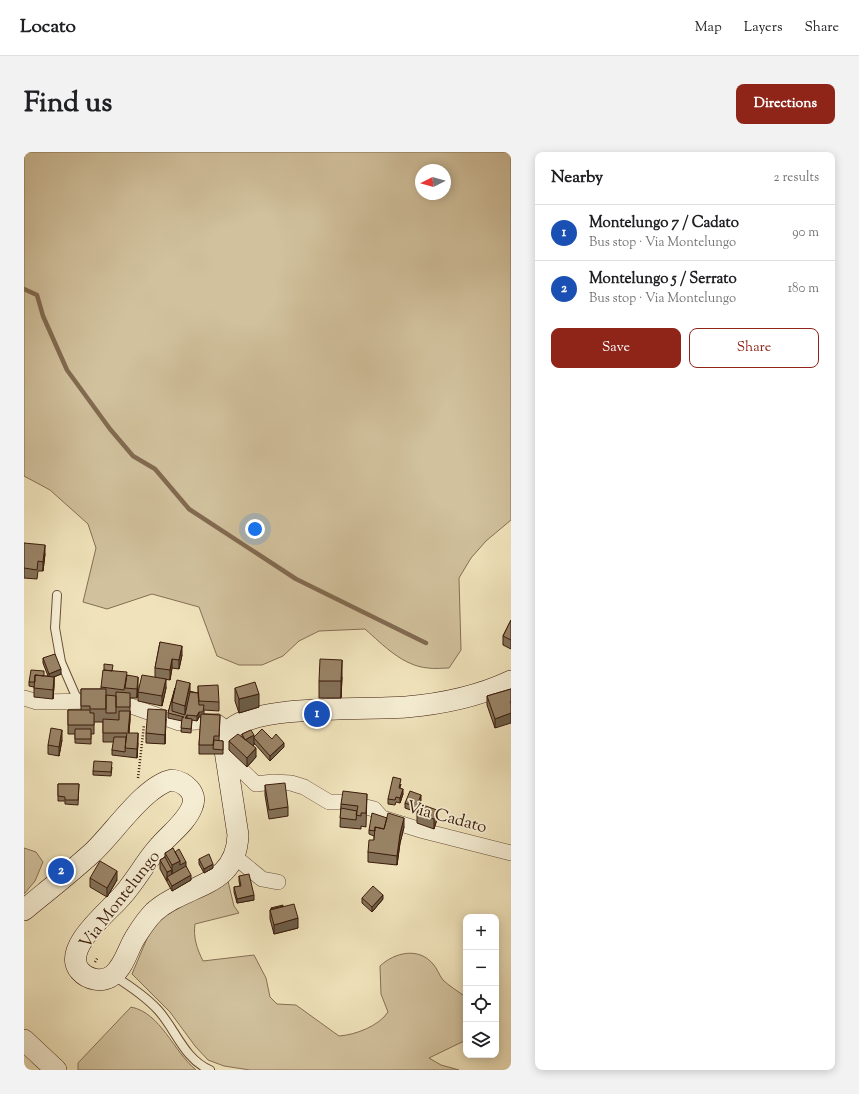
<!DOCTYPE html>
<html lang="en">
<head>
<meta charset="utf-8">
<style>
  :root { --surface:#fff; --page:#f2f2f2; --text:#202124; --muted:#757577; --line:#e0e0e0; --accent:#8f2418 }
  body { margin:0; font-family:"Sorts Mill Goudy",serif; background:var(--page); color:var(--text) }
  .controls { position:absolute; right:12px; bottom:12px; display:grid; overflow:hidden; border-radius:8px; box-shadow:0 2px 10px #0003 }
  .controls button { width:36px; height:36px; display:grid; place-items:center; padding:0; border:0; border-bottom:1px solid var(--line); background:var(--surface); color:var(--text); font:20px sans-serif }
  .compass { position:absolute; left:391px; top:12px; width:36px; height:36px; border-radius:50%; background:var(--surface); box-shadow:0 2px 10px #0003; rotate:265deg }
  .you { position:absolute; left:231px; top:377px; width:14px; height:14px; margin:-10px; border:3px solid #fff; border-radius:50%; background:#1a73e8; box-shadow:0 0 0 6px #1a73e833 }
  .badge { display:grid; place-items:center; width:26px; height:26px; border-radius:50%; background:var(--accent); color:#fff; font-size:13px; font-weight:700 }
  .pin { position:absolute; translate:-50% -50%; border:2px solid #fff; box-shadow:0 1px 4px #0006 }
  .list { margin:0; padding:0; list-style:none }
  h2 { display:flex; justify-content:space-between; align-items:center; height:52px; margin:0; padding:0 16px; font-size:17px }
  h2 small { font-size:13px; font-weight:400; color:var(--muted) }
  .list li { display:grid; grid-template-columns:26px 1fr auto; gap:12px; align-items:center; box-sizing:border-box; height:56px; padding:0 16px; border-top:1px solid var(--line) }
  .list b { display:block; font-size:15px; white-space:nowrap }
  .list p { margin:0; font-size:13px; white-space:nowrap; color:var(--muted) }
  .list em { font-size:13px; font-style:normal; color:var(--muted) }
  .actions { display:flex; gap:8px; padding:12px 16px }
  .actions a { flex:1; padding:9px 0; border:1px solid var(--accent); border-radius:8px; text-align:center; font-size:14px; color:var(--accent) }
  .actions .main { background:var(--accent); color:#fff }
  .icon { flex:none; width:22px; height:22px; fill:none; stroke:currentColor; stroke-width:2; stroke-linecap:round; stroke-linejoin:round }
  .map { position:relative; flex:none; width:487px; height:918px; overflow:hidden; border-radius:8px }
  header { display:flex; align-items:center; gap:24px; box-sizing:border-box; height:56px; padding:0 20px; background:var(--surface); border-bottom:1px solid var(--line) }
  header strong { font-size:19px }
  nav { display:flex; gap:22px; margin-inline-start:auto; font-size:14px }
  .intro { display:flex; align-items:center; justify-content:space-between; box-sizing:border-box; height:96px; padding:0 24px }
  h1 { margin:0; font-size:28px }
  .button { padding:10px 18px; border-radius:8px; background:var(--accent); color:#fff; font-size:14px; font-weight:700 }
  main { display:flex; gap:24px; padding:0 24px }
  aside { flex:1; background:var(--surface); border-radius:8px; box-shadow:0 2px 10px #0003 }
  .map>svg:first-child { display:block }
  .green { fill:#d1c19d; stroke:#866e54; fill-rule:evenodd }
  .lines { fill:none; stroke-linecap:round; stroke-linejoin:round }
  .stream { stroke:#826a50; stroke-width:4.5 }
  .lane-casing { stroke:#684d36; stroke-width:10 }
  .street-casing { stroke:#684d36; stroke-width:16 }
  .secondary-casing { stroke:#3b1b0a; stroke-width:22 }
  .path { stroke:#3b1b0a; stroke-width:2.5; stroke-dasharray:1 2; stroke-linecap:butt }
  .lane { stroke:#f5edd3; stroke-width:8 }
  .street { stroke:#f5edd3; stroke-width:15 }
  .secondary { stroke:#f5edd3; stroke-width:21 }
  .wall { fill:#847158; stroke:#3b1b0a }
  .shaded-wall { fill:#6b5c47; stroke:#3b1b0a }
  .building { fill:#998366; stroke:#3b1b0a }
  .labels { text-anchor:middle; stroke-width:3.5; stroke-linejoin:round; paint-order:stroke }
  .street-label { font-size:17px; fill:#3b1b0a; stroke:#f5edd3 }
</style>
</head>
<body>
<header>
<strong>Locato</strong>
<nav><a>Map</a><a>Layers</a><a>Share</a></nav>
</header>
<div class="intro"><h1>Find us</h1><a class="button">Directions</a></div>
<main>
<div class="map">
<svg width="487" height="918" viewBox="0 0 487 918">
  <rect width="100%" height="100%" fill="#f0e3bb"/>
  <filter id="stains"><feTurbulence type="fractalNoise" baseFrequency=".005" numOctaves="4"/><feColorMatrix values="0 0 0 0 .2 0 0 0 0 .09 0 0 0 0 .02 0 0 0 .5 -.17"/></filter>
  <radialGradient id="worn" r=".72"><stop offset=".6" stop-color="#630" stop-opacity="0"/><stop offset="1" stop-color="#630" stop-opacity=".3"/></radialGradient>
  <path class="green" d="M0 0H487V368L462 389 447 406 435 426 437 498 425 516C418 516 411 517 404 516 379 514 359 493 341 477L295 479 275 489 259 504 238 513H215L193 504 175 455 128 442 83 457 59 450 72 396 64 372 26 338 0 324ZM397 18H421V42H397Z
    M0 696 12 700 19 710 11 729 0 742Z
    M203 725 210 754 215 761 171 772C169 785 173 797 179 809L230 803 242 826 246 845 253 852 272 853 315 884C331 883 355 874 364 860L357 842 356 814C371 800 395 795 409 812 413 816 415 823 419 828 425 834 435 840 442 845V883L440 889 405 906 417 913 435 918H226L200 914 184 908 171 894 146 860 108 822 124 784 133 767Z
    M107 855C137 861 149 899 172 918H54V911Z"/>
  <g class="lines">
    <path class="stream" d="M0 137 13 143 19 164 43 218 86 277 109 304 131 317 165 357 272 427 402 491"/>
    <defs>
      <path id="lane" d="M33 443 31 476 37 510 54 549
        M90 824C106 834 121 844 134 858 152 878 160 907 186 918"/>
      <path id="street" d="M0 546 13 550 71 549 107 554 155 571 192 569 206 579
        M203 604 232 632 249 630 267 631 280 635 305 650H322L350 657 358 666 400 679 487 701
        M210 704 238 727 254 730"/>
      <path id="secondary" d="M0 758C23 739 46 721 68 701 89 682 121 633 148 628 161 630 174 641 168 655 162 671 144 683 133 697 120 712 111 730 97 745 84 760 37 797 56 819 64 828 79 831 89 823 101 813 104 796 112 784 117 776 124 766 130 760 162 731 212 737 214 683L200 592C202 588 203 582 206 578 230 552 345 558 382 555 417 552 455 544 487 529
        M0 888 32 918"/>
    </defs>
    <use href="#lane" class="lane-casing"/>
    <use href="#street" class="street-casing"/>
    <use href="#secondary" class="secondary-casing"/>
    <path class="path" d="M114 626 120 573
      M71 810 74 805"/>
    <use href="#lane" class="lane"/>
    <use href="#street" class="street"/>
    <use href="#secondary" class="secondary"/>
  </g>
  <path class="wall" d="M0 391 21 402 19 419H14L13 427 0 426Z
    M487 468V497L479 493V484Z
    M136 490 158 503 155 517 148 516 146 528 140 527 142 536 138 554 114 549V540L131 525V516Z
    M19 506 37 522 30 525V534L29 547 10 545V535L5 534V530L20 524H24L19 511Z
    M89 519 103 523 114 534 113 546H106V568L105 581 114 591 113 606 88 603V598L90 590H79V570H70V582H67V592L51 591V582H44V558H57V537H77V535Z
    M318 525 317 546H295V529Z
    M174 534 195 550V559L180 558V562L196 563 195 589H199V602H175V593L177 565H175L173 569 168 568 167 581 157 580 158 569 144 566V561L151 536 174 541Z
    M211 536 235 555 215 561 211 549Z
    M487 537 471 576 463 553V544Z
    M142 567 141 592 122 591V581Z
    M218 582 230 585 248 587 260 595 246 609 230 591V593H229L232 605 223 615 205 598V589L218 585Z
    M38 588 35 604 24 602V593Z
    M88 615 87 624 69 623V619Z
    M34 632H55L54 653 41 652V649H34Z
    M377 632 376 636 379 642 376 651 372 650 371 653 364 652V647Z
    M241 633 264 655V664L245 667 241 643Z
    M343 642 342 675 337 674V677L316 675 317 652Z
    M397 648 392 660 381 656V651Z
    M393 661 413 667 410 677 393 671Z
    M380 675 376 691 373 713 344 710V700L350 688V684L345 682V678Z
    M151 700 162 714 167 728 148 739 136 717V708L141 705V701Z
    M175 707 189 716 180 721 175 712Z
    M215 724 230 748 213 751 210 740V735L216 734 215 729Z
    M66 726 93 728 83 745 66 735Z
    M338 746 359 747 348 760 338 751Z
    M259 754 274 776 250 782 246 767V758L247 757V756Z"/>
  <path class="shaded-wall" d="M21 393V402L19 419V410Z
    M158 494V503L155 517V508Z
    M148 507V516L146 528V518Z
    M318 508V525L317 546V529Z
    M37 517V522L25 527V522Z
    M30 525V534L29 547V538Z
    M114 525V534L113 546V537Z
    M142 527V536L138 554V544Z
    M166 531V544L163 563V567L161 571V554Z
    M235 542V555L215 561V547Z
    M142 558V567L141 592V583Z
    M106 559V568L104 590V581Z
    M175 560V565L173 569V564Z
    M487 561V571L471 576V567Z
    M38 578V588L35 604V595Z
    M114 581V591L113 606V597Z
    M230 583V593L221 597V588Z
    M260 591V595L246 609V604Z
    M232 596V605L223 615V606Z
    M379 637V642L376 651V646Z
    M397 643V648L392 660V655Z
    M413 658V667L410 677V667Z
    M380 666V675L376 691 373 713V704L376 682Z
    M156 709 162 710V719L148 727V713Z
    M189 712V716L180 721V717Z
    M148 718V727L143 725V729V720Z
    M93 719V728L83 745V736Z
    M167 723V728L148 739V734Z
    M230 743V748L213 751V747Z
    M359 743V747L348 760V755Z
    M274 766V776L250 782V773Z"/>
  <path class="building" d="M0 391 21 393 19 410 14 409 13 418 0 416Z
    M487 468V488L479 484Z
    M136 490 158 494 155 508 148 507 146 518 131 516Z
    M31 502 37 517 25 522 19 506Z
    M296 507 318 508 317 529H295Z
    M80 512 89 513 88 519 80 518Z
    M7 518 20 519V524L11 523V530H5Z
    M79 518 103 520 100 538 77 535Z
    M11 523 30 525 29 538 10 536Z
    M103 523 114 525 113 537 101 536Z
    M118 523 142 527 138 544 114 540Z
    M153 528 166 531 161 554 148 550Z
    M231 530 235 542 215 547 211 536Z
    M194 533 195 550 175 549 174 534Z
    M151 536 148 550V559L161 563 166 540 174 541 175 553H180L179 560H175L173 564 163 563 161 566 168 567 167 577 157 576 158 566 160 565 144 561Z
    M57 537H82V557H66V554H57Z
    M487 537V549L486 550 487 552V561L471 567 463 544Z
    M92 540 106 541V555H92Z
    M82 543 92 544V561H82Z
    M124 557 142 558 141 583 122 581Z
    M44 558H66V561H70V573H44Z
    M95 559H106L104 581H114L113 597 101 596 103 581H79V567L95 568Z
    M177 562 196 563 195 584H190L189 593H175Z
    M27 576 38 578 35 595 24 593Z
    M51 577H67V587H51Z
    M238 577 248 587 252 582 260 591 246 604 230 586V585Z
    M227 578 230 583 221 588 218 582Z
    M214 582 232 596 223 606 205 589Z
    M90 585H102L101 600 88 598Z
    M190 588 199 589V598L189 597Z
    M70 609 88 610 87 620 69 619Z
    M369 625 377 627 375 636 379 637 376 646 372 645 371 648 364 647Z
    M261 631 264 655 245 658 241 633Z
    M34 632H55L54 648H41V645L34 644Z
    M319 639 343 642 342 661H337V664L332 663 334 654 317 652Z
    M386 639 397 643 392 655 381 651Z
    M396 652 413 658 410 667 393 661Z
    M317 656 333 659 332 668 316 666Z
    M348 661 363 666 360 677 351 675V679L345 678Z
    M364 661 380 666 376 682 373 704 344 700 345 688H350L351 675 360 677Z
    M149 696 156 709 148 713 141 701Z
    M155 697 162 710 156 713V709L151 700Z
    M185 702 189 712 180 717 175 707Z
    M141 705 148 718 143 720 136 708Z
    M76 709 93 719 83 736 66 726Z
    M162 714 167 723 148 734 143 725Z
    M225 722 230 743 213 747 210 735 217 734 215 724Z
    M349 734 359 743 348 755 338 746Z
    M270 752 274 766 250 773 246 758Z
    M259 753V754L248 757 247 756Z"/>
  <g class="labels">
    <g class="street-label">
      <text transform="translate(423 664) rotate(15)" y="6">Via Cadato</text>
      <text transform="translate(95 747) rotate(-52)" y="6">Via Montelungo</text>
    </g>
  </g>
  <rect width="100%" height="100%" filter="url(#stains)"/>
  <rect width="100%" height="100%" fill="url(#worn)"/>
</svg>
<div class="controls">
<button>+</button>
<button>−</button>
<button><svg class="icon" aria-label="locate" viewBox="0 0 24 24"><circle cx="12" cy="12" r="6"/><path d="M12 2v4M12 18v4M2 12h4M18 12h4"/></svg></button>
<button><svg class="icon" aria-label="layers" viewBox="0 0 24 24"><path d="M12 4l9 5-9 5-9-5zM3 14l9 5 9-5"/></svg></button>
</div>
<svg class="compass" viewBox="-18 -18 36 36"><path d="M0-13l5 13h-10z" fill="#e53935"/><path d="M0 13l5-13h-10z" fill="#757577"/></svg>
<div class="you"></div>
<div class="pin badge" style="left:293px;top:562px;background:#1a4fb4">1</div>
<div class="pin badge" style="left:37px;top:719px;background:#1a4fb4">2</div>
</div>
<aside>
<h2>Nearby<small>2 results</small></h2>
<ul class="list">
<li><span class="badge" style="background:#1a4fb4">1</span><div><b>Montelungo 7 / Cadato</b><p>Bus stop · Via Montelungo</p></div><em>90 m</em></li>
<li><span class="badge" style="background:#1a4fb4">2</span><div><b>Montelungo 5 / Serrato</b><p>Bus stop · Via Montelungo</p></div><em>180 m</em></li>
</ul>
<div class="actions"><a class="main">Save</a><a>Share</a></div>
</aside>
</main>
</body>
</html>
